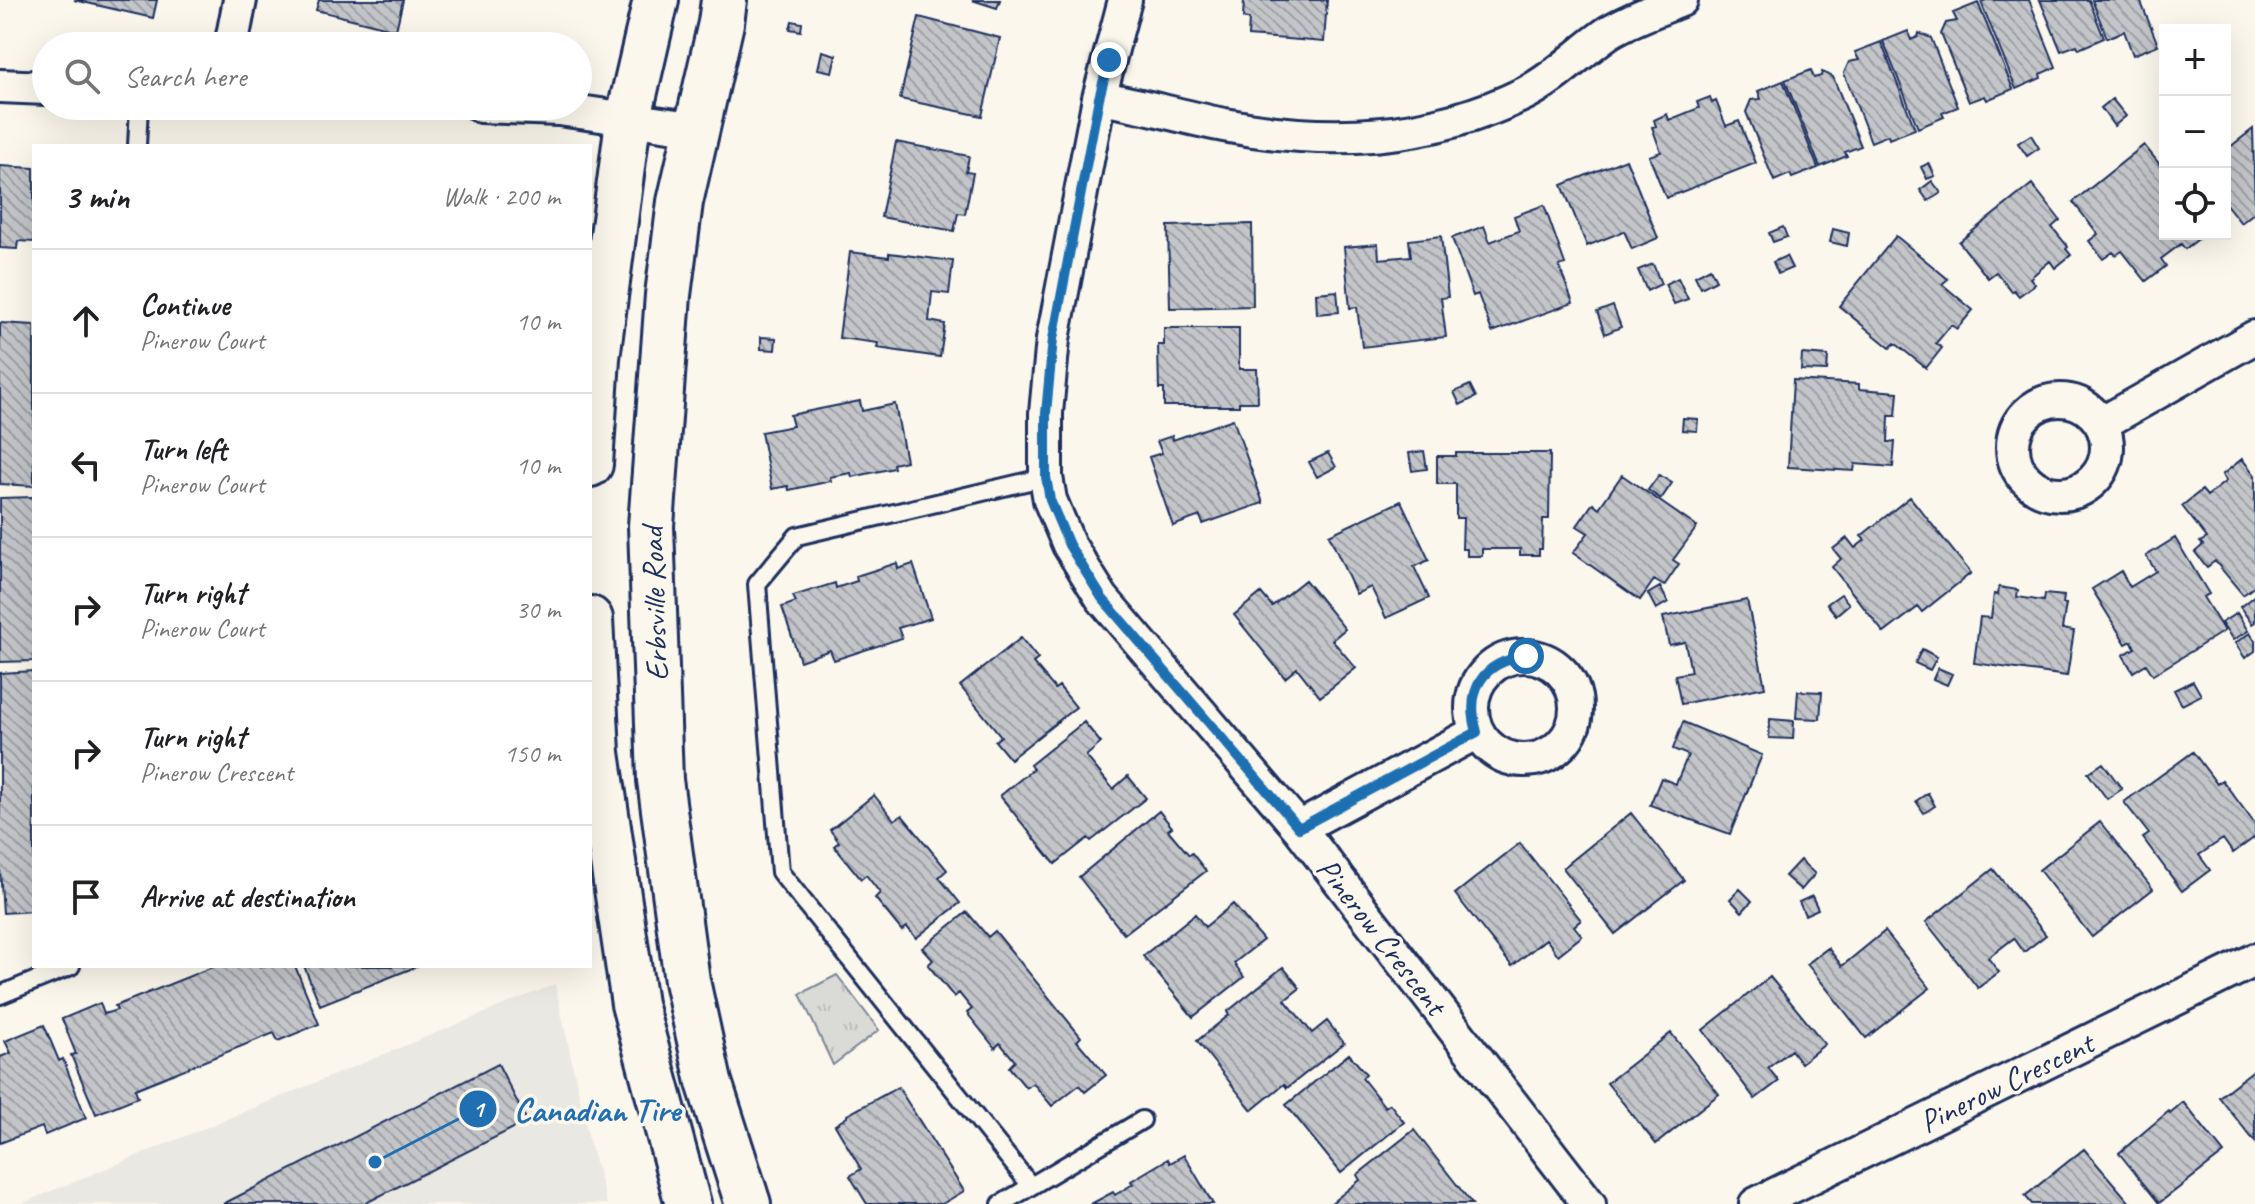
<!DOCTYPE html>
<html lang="en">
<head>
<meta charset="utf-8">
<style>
  :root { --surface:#fff; --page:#f6f6f6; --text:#202124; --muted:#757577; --line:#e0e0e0 }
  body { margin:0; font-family:Caveat,sans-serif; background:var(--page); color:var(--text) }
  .controls { position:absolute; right:24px; top:24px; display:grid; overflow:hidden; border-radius:0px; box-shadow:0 8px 32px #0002 }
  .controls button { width:72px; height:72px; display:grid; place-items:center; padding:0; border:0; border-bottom:2px solid var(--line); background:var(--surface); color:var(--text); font:40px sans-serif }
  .stop { position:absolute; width:24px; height:24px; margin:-18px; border:6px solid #1f6fb2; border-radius:50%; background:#fff }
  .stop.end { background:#1f6fb2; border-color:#fff; box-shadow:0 2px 8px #0008 }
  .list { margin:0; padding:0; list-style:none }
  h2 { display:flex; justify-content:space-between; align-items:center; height:104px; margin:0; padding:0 32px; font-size:34px }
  h2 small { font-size:26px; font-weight:400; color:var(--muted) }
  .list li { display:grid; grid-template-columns:52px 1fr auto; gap:24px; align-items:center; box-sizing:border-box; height:144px; padding:0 32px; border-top:2px solid var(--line) }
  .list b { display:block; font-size:30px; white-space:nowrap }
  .list p { margin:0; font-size:26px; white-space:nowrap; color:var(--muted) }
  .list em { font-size:26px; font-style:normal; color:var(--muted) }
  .icon { flex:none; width:44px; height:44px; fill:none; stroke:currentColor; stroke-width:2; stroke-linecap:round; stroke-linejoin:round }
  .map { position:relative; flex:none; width:2255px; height:1204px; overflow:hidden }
  .search { position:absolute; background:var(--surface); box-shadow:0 8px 32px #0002; left:32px; top:32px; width:560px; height:88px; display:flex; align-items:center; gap:20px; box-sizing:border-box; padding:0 28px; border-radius:44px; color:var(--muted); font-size:30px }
  .panel { position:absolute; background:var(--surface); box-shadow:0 8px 32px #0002; left:32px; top:144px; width:560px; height:824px; border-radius:0px }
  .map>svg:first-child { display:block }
  .built { fill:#eae8e2 }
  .park { fill:url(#park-tufts); stroke:#7a849a; stroke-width:2 }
  .building { fill:url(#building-back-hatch); stroke:#1b2f5e; stroke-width:2 }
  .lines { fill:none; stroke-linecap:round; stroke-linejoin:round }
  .service-casing { stroke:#1b2f5e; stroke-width:22 }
  .minor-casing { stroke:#1b2f5e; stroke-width:38 }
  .secondary-casing { stroke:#1b2f5e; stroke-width:50 }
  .service { stroke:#fbf7ec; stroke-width:16 }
  .minor { stroke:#fbf7ec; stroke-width:32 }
  .secondary { stroke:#fbf7ec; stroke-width:44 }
  .route { stroke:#1f6fb2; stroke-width:10 }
  .labels { text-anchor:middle; stroke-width:7; stroke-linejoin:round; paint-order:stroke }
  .street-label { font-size:32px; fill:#1b2f5e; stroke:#fbf7ec }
  .leader { fill:none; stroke:#1f6fb2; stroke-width:3 }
  .callout-dot { fill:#1f6fb2; stroke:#fbf7ec; stroke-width:3 }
  .mark-label { font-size:24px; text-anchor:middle; font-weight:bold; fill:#fff }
  .callout-label { font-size:34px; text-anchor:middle; font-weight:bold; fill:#1f6fb2; stroke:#fbf7ec; stroke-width:7; stroke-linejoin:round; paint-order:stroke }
</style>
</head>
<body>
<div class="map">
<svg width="2255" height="1204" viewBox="0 0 2255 1204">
  <defs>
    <pattern id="park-tufts" width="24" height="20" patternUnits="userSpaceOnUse" patternTransform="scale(2)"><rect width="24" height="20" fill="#dadad7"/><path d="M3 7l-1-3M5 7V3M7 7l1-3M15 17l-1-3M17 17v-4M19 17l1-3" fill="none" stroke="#babbbb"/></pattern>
    <pattern id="building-back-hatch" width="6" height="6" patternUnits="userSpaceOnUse" patternTransform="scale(2)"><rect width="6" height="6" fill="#c3c5c9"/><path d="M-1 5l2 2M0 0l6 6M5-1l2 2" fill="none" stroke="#9ea0a6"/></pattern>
  </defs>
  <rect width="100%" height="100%" fill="#fbf7ec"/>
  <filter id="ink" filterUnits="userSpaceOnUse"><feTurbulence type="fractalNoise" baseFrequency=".0125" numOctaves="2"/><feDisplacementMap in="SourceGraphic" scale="16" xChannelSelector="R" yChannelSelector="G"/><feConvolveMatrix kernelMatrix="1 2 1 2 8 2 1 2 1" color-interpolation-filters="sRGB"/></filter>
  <g filter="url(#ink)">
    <path class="built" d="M555 984 589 1140 607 1204H20Z"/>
    <path class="park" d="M837 975 879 1030 833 1065 800 994Z"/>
    <path class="building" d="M74 0H157L153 18Z
      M319 0H403L396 30 316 10Z
      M972 0H1000L997 8Z
      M1244 0H1327L1324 42 1248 36 1249 19 1243 18Z
      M1986 0H2029L2056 67 2040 74 2041 78 2016 89 1981 2Z
      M2040 0H2089L2104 38 2079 49 2077 45 2061 51Z
      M2092 0H2140L2158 45 2133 55 2124 31 2107 38Z
      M1978 3 2013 89 1987 100 1985 96 1969 102 1941 34 1946 23 1957 21 1953 13Z
      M919 17 1000 38 982 116 900 99Z
      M792 21 802 23 801 31 790 29Z
      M1908 31 1911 40 1918 37 1919 33 1931 38 1958 107 1942 113 1944 117 1918 128 1883 41Z
      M1881 42 1915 129 1889 139 1888 135 1871 142 1844 73 1849 62 1859 60 1855 52Z
      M822 51 836 55 832 72 818 69Z
      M1811 70 1814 78 1821 76 1822 72 1833 77 1861 146 1845 152 1847 156 1820 167 1785 80Z
      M1783 81 1818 168 1792 178 1790 174 1774 181 1746 112 1751 100 1761 99 1758 91Z
      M1710 97 1712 103 1716 101 1726 126 1739 121 1756 163 1666 198 1649 156 1661 152 1652 127 1656 126 1654 120 1667 114 1669 120 1699 108 1697 102Z
      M2112 99 2126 116 2114 126 2101 108Z
      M2253 129 2255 212 2241 223 2225 203V151Z
      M2031 135 2039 148 2027 156 2018 143Z
      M896 142 969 156 966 172 973 173 965 214 958 213 954 231 881 217Z
      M2144 145 2165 171V234H2205L2185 249 2181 244 2161 259 2166 266 2146 281 2122 251 2116 255 2113 252 2103 259 2089 241 2098 234 2073 202Z
      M1626 159 1658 238 1632 249 1624 231 1587 246 1562 185Z
      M1929 163 1935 176 1927 179 1921 167Z
      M0 166 34 168V242L18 241 17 249 0 248Z
      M1932 181 1941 193 1928 201 1920 190Z
      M2032 184 2060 220 2052 227 2068 247 2066 249 2071 255 2055 268 2050 261 2030 278 2035 284 2019 296 2014 290 2012 292 1996 272 1988 278 1959 242Z
      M1544 205 1565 264 1559 266 1573 303 1492 332 1478 294 1473 296 1452 238 1484 226 1490 242 1519 231 1514 216Z
      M1252 224 1253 306 1170 308 1168 226Z
      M1783 227 1787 237 1773 242 1769 233Z
      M1833 229 1849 233 1847 246 1830 242Z
      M1441 236 1448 297 1441 298 1446 337 1362 347 1357 307 1350 308 1344 247 1378 244 1379 259 1411 256 1409 240Z
      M1896 236 1948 279 1942 284 1973 310 1957 329 1951 325 1936 343 1942 348 1926 368 1895 343 1890 348 1839 306Z
      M850 252 889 257V253L953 261 949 294 932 292 929 321 945 324 940 357 877 348 878 343 839 338Z
      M1786 256 1792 268 1778 274 1773 262Z
      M1653 264 1661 284 1647 291 1638 270Z
      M1710 268 1716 280 1701 288 1695 276Z
      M1678 278 1688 299 1674 304 1665 284Z
      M1337 291 1339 312 1317 314 1316 293Z
      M1613 306 1621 327 1605 334 1597 312Z
      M0 323 34 325V486L0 484Z
      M1164 328H1239V369H1257L1258 402H1239V406H1164V389H1159L1158 345H1164Z
      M761 337 776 338 775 350 761 349Z
      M1802 354 1828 356 1827 371 1801 370Z
      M1793 380 1859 384V389L1898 392 1896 416H1889L1888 442H1895L1893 467 1855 464 1854 471 1788 467Z
      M1470 385 1476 397 1460 405 1454 392Z
      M860 401 862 411 895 404 906 461 893 464 894 468 852 477 851 473 830 477 831 481 789 490 788 486 772 489 761 432 793 426 790 415Z
      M1683 418 1698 419 1697 431 1682 430Z
      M1233 419 1263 503 1203 524 1200 516 1173 526 1149 457 1162 453 1157 441 1172 436 1173 440Z
      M1424 451 1427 469 1412 471 1409 453Z
      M1328 453 1336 467 1317 477 1309 462Z
      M1456 453H1550L1549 519H1543L1542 549H1539V555H1520V549H1482V556H1467V549H1462L1463 518H1456V484H1437V456H1456Z
      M2242 459 2255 475V586L2243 595 2215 561 2207 567 2195 552 2203 545 2200 542 2207 538 2182 506 2202 490 2207 496 2226 481 2222 475Z
      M1622 475 1697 527 1673 560 1679 564 1664 586 1654 580 1640 600 1573 553 1588 533 1577 526 1593 503 1599 508Z
      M1659 475 1672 483 1661 499 1648 490Z
      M34 497V661L0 662V498Z
      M1910 497 1971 573 1922 612 1918 607 1884 633 1832 567 1841 559 1833 549 1847 538 1855 548 1865 540 1861 536Z
      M1401 501 1429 560 1414 567 1429 598 1386 618 1371 587 1356 594 1329 535Z
      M2175 538 2209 594 2203 597 2224 631 2153 675 2146 664 2133 672 2123 655 2135 648 2132 641 2126 644 2092 589 2121 571 2130 587 2156 571 2146 556Z
      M897 563 898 569 913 564 931 618 898 628 902 638 834 660 830 650 800 661 782 607 796 602 793 596 835 583 836 588 857 581 856 576Z
      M1305 580 1345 629 1332 640 1356 668 1320 697 1297 668 1285 678 1234 615 1261 593 1272 606Z
      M1660 587 1668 602 1656 609 1648 594Z
      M1999 587 2018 590 2017 597 2044 601 2045 594 2064 596 2063 604H2066L2062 629 2074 631 2067 676 1974 663 1980 617 1991 618 1994 594 1998 595Z
      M1841 594 1849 604 1836 615 1827 604Z
      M2255 595V622L2252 624 2240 607Z
      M1747 600 1765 687 1681 704 1675 675 1691 672 1685 642 1669 645 1663 617Z
      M2237 613 2248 631 2233 640 2221 623Z
      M2250 633 2255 641V651L2245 658 2235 643Z
      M1021 638 1038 659 1033 663 1055 689 1059 686 1076 707 1010 759 995 741 1001 736 960 686Z
      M1922 649 1937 657 1930 670 1915 663Z
      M1938 668 1952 674 1947 685 1933 679Z
      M34 671V911L3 913 0 869V673Z
      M2193 681 2201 695 2182 705 2174 690Z
      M1798 691 1822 692 1820 719 1796 718Z
      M1770 719 1794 721 1793 739 1769 738Z
      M1084 722 1101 743 1086 756 1113 789 1128 776 1146 798 1091 841 1088 838 1055 864 1000 796 1033 769 1030 765Z
      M1683 722 1762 755 1730 834 1650 805 1661 778 1676 784 1688 755 1673 749Z
      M2193 752 2217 784 2222 780 2255 824V837L2233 853 2223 839 2199 855 2210 870 2182 891 2143 838 2149 834 2124 802Z
      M2103 763 2122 789 2107 799 2088 773Z
      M1928 793 1935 806 1924 813 1916 801Z
      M874 795 894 820 902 815 947 870 939 877 960 903 916 938 907 927 902 931 875 898 880 893 866 875 861 879 834 846 839 842 830 830Z
      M1159 811 1172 827 1168 830 1189 855 1192 853 1206 871 1124 934 1079 877Z
      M1631 813 1684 880 1615 934 1563 868Z
      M2100 822 2153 889 2092 937 2039 870Z
      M1520 843 1581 920 1574 926 1582 936 1558 955 1546 939 1512 966 1455 894Z
      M1800 860 1815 874 1801 890 1785 876Z
      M1993 869 2046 935 2024 952 2014 938 1988 958 1999 972 1978 988 1926 922Z
      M1740 889 1752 901 1742 912 1730 899Z
      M1812 896 1818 909 1805 915 1799 902Z
      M1233 904 1263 940 1234 963 1244 977 1193 1017 1143 956 1195 914 1205 927Z
      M967 912 988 937 995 931 1081 1037 1077 1041 1106 1075 1085 1092 1079 1085 1052 1106 1033 1083 1026 1088 1009 1067 1015 1061 1000 1043 995 1048 967 1013 972 1009 959 993 954 997 928 965 933 960 922 948Z
      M1885 931 1930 988 1866 1038 1807 964 1828 948 1842 966Z
      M215 966H295L319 1024 278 1041 274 1033 135 1089 138 1097 96 1114 71 1055 76 1054 62 1019 100 1003 104 1014 117 1010 115 1006Z
      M304 966H418L320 1005Z
      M1283 967 1300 988 1285 1000 1312 1033 1327 1021 1344 1043 1287 1088 1284 1084 1252 1110 1197 1041 1229 1015 1227 1012Z
      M1770 977 1825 1044 1801 1063 1791 1050 1768 1068 1779 1081 1755 1099 1703 1030Z
      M44 1025 59 1061 63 1059 86 1118 45 1135 42 1127 0 1143V1057L11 1053 5 1041Z
      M1671 1033 1719 1094 1656 1144 1607 1083Z
      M1349 1054 1366 1074 1362 1078 1385 1107 1390 1104 1404 1122 1341 1173 1286 1105Z
      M498 1064 527 1121 364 1204H223Z
      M2255 1069V1142L2219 1097Z
      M898 1087 964 1191 942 1204H867L850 1176 861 1169 835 1125 847 1117V1115Z
      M2183 1102 2224 1153 2159 1203 2119 1153 2169 1111 2170 1113Z
      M1414 1130 1472 1204H1330L1360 1180 1357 1175Z
      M2084 1149 2131 1204H2032L2025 1196Z
      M1184 1155 1213 1204H1091L1113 1192 1115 1195 1133 1184 1131 1181 1168 1159 1170 1163Z"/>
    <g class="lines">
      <defs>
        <path id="service" d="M137 146 139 106
          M0 995 71 966
          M1031 1186 780 872 757 584 797 536 1046 477
          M1001 1204 1142 1120"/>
        <path id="minor" d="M1125 0 1099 98 1053 339 1046 413V477L1050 500 1069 545 1102 598 1299 828 1589 1204
          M231 46 240 0
          M0 86 46 88
          M1099 98C1141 104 1182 117 1224 125 1328 145 1429 141 1526 93 1557 77 1581 51 1609 32 1632 18 1657 10 1681 0
          M481 106 559 109 697 129
          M2013 447a47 47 0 1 1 94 0a47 47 0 1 1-94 0Z
          M2101 424 2255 337
          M1472 708a52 52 0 1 1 104 0a52 52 0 1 1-104 0Z
          M1299 828 1477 732
          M1756 1204 2255 960"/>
        <path id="secondary" d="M724 0 721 23 680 202 668 295 651 526 660 780 687 981 709 1082 748 1204
          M590 464 597 358 628 121 656 0
          M590 619 597 753 634 1004 688 1204"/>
      </defs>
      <use href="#service" class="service-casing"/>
      <use href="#minor" class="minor-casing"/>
      <use href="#secondary" class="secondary-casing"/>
      <use href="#service" class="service"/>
      <use href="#minor" class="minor"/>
      <use href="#secondary" class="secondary"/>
    </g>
  </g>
  <g class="lines" filter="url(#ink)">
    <path class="route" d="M1109 60 1099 98 1053 339 1046 413V477L1050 500 1069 545 1102 598 1299 828 1477 732C1465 690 1482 662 1526 656"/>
  </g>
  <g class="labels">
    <g class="street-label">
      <text transform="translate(654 604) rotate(-92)" y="11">Erbsville Road</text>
      <text transform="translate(1382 936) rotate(52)" y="11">Pinerow Crescent</text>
      <text transform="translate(2006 1082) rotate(-26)" y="11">Pinerow Crescent</text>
    </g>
  </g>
  <path class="leader" d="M375 1162L478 1109"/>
  <g class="callout-dot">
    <circle cx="375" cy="1162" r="8"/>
    <circle cx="478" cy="1109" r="20"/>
  </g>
  <g class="mark-label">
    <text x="478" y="1117">1</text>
  </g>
  <g class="callout-label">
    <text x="597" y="1121">Canadian Tire</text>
  </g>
</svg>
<div class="controls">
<button>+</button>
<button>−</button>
<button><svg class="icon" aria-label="locate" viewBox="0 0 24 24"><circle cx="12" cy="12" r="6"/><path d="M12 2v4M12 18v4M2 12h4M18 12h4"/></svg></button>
</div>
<div class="stop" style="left:1526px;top:656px"></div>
<div class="stop end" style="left:1109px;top:60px"></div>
<div class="search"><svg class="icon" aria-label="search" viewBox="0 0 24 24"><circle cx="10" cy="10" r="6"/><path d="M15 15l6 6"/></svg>Search here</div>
<section class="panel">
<h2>3 min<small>Walk · 200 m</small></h2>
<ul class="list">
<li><svg class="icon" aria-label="ahead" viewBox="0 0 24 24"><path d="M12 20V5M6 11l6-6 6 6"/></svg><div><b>Continue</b><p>Pinerow Court</p></div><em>10 m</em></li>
<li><svg class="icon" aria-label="left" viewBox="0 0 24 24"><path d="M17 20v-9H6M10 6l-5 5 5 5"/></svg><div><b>Turn left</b><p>Pinerow Court</p></div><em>10 m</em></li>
<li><svg class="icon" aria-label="right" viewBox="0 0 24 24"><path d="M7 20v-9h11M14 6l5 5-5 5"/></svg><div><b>Turn right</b><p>Pinerow Court</p></div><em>30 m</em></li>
<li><svg class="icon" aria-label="right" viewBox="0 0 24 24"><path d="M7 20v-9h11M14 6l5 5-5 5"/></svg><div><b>Turn right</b><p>Pinerow Crescent</p></div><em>150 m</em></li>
<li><svg class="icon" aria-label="arrive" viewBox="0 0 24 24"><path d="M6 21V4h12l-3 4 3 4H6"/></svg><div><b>Arrive at destination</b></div></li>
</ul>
</section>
</div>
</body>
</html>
